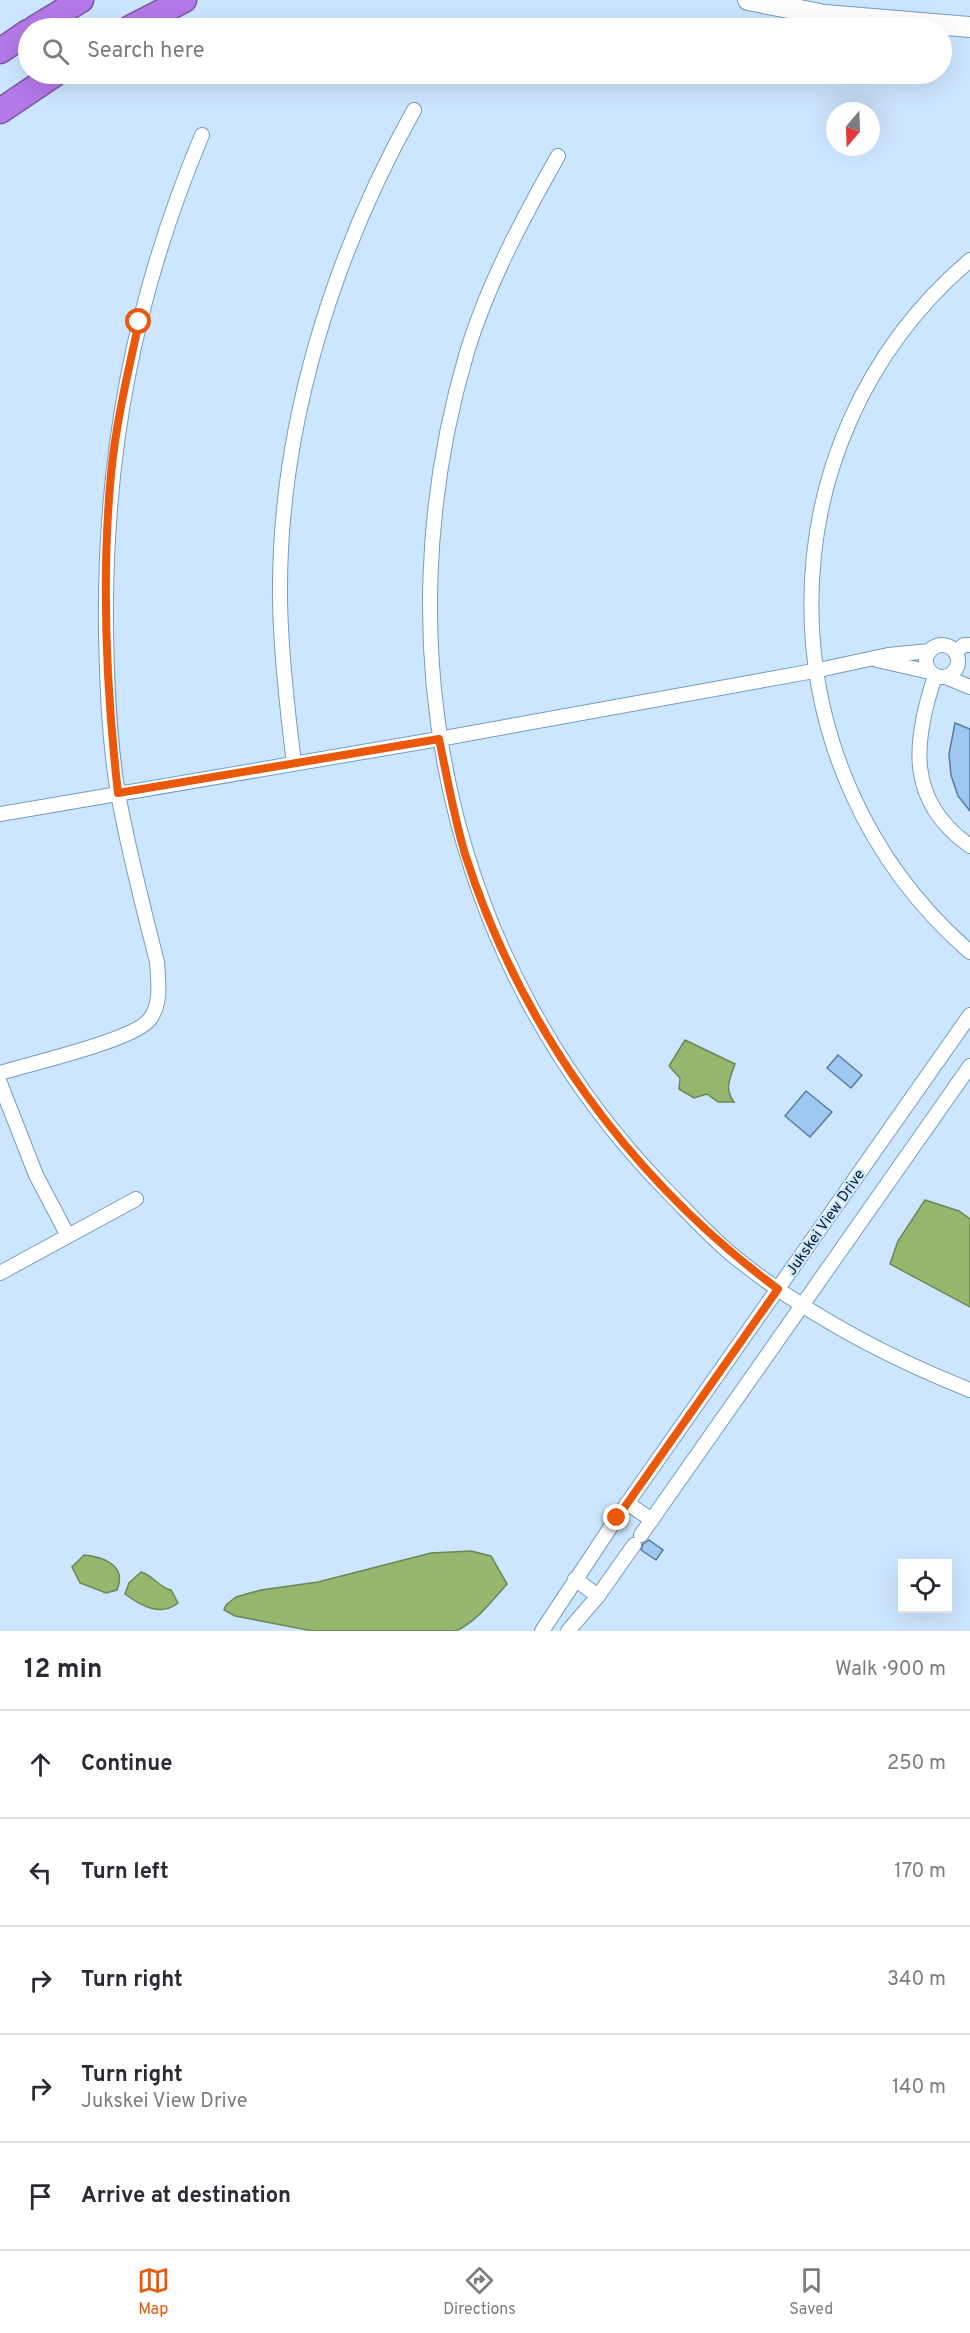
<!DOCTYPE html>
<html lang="en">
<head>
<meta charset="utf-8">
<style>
  :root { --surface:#fff; --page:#f2f2f3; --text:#2b2b33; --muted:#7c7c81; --line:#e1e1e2; --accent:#ea580c }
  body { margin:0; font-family:Overpass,sans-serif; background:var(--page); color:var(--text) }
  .controls { position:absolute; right:18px; bottom:18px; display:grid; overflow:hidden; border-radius:0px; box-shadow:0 6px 24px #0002 }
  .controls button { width:54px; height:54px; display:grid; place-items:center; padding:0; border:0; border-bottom:2px solid var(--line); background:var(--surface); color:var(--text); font:30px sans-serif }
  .compass { position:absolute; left:826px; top:102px; width:54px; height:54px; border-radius:50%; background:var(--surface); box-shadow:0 6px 24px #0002; rotate:199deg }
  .stop { position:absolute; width:18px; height:18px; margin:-14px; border:4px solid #ea580c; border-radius:50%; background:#fff }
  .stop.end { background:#ea580c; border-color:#fff; box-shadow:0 2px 6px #0008 }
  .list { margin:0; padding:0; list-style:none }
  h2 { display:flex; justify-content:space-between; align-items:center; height:78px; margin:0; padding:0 24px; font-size:26px }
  h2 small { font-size:20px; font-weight:400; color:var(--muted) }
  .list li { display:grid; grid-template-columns:39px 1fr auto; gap:18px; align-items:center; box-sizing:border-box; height:108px; padding:0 24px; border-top:2px solid var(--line) }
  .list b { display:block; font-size:22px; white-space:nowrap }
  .list p { margin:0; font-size:20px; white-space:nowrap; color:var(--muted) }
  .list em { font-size:20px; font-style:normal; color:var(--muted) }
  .icon { flex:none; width:33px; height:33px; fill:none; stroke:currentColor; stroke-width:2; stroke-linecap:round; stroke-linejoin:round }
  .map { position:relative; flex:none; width:970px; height:1631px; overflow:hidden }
  .search { position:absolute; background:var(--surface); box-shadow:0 6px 24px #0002; left:18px; right:18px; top:18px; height:66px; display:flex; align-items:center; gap:15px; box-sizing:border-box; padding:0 21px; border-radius:33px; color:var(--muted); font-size:22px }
  .sheet { height:618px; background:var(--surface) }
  nav { display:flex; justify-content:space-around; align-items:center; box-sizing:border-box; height:84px; border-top:2px solid var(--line); background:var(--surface); font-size:16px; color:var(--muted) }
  nav a { display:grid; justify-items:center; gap:3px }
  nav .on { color:var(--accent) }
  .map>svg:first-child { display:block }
  .water { fill:#96b56d; stroke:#6b8658; stroke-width:1.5 }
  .building { fill:#9fc8f0; stroke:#557ba0; stroke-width:1.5 }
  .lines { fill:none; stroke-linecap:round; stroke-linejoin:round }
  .minor-casing { stroke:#759cc2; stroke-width:16 }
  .secondary-casing { stroke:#759cc2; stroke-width:22 }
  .motorway-casing { stroke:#7857a4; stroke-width:27 }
  .minor { stroke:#fff; stroke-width:14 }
  .secondary { stroke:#fff; stroke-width:20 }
  .motorway { stroke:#b579e8; stroke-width:24 }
  .route { stroke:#ea580c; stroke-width:8 }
  .labels { text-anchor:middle; stroke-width:4.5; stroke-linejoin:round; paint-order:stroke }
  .street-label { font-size:15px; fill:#081826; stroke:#cde6ff }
</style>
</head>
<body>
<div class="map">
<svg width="970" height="1631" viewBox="0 0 970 1631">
  <rect width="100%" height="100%" fill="#cde6ff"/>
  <path class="water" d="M685 1040 735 1064C730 1078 724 1089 734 1102H718L707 1094 694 1098 679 1089 680 1078 669 1066Z
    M925 1200 959 1211 970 1219V1307L890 1264 898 1241Z
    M471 1551 491 1556 507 1584C492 1601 477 1621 456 1631H313L235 1616 224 1610 226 1605 236 1597 261 1590 318 1582 431 1553Z
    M84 1555C105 1557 127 1566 117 1590L106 1593 80 1583 72 1567Z
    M141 1572C154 1576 158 1587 171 1590L178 1603C161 1617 141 1606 125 1594L129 1583Z"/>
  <path class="building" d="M955 723 970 729V811L958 796 951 775 949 754Z
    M838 1055 862 1075 851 1088 827 1068Z
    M806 1091 832 1112 810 1137 785 1116Z
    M649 1540 663 1550 656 1560 641 1550 643 1544Z"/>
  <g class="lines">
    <defs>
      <path id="minor" d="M558 156C523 218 488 283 467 352 379 650 449 967 666 1190 689 1213 711 1238 736 1258 806 1314 887 1357 970 1390
        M970 260C757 441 760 770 970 952
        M926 661a16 16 0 1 1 32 0a16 16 0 1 1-32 0Z
        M955 652 964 645H970
        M877 660 930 672
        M935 676C913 742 906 801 970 846
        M946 677 970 687
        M294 763C287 708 281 654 280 600 278 429 332 257 414 110
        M0 814 439 739 814 671 888 655 930 651
        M0 1073C29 1064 135 1040 150 1019 162 1002 158 981 157 962 143 906 128 850 118 793 109 740 107 684 106 630 104 454 134 297 202 135
        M0 1083 36 1175 68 1236
        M0 1273 136 1199
        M627 1503 652 1520
        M617 1518 970 1015
        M641 1535 970 1066
        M575 1579 598 1596
        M542 1631 610 1528
        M568 1631 598 1596 634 1545"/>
      <path id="secondary" d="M748 0 825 15 970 27"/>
      <path id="motorway" d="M35 28 81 0
        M130 28 184 0
        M0 51 28 32
        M0 111 55 74"/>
    </defs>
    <use href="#minor" class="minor-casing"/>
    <use href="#secondary" class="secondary-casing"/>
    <use href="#motorway" class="motorway-casing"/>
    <use href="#minor" class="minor"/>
    <use href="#secondary" class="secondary"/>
    <use href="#motorway" class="motorway"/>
  </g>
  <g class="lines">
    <path class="route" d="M139 322C128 372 116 422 111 474 101 581 106 687 118 793L439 739C447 777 454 817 465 854 521 1029 631 1180 778 1289L617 1518"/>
  </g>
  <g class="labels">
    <g class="street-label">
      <text transform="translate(825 1222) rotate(-55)" y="5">Jukskei View Drive</text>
    </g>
  </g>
</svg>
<div class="controls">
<button><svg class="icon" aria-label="locate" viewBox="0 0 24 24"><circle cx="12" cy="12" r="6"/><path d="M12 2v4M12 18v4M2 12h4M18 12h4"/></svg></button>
</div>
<svg class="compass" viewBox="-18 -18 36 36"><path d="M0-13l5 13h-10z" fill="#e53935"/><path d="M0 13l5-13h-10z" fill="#7c7c81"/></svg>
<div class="stop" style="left:139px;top:322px"></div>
<div class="stop end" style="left:617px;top:1518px"></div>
<div class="search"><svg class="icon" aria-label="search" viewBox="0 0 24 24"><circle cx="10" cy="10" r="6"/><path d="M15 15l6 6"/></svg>Search here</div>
</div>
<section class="sheet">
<h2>12 min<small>Walk · 900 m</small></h2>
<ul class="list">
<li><svg class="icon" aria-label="ahead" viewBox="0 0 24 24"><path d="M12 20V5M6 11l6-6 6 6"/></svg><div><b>Continue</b></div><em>250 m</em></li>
<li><svg class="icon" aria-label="left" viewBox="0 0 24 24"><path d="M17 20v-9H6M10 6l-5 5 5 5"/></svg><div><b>Turn left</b></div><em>170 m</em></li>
<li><svg class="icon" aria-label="right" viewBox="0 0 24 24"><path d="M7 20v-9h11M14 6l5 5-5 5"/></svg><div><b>Turn right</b></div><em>340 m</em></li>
<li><svg class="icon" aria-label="right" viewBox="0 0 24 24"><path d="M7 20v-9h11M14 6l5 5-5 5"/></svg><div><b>Turn right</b><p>Jukskei View Drive</p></div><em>140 m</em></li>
<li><svg class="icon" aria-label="arrive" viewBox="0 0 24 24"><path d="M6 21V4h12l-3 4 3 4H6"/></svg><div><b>Arrive at destination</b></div></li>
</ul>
</section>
<nav>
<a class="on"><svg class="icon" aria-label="map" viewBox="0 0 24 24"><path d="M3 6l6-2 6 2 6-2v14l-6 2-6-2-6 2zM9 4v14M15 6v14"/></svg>Map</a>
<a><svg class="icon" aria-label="directions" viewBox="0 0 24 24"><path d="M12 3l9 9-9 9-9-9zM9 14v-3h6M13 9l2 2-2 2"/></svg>Directions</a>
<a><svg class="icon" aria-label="saved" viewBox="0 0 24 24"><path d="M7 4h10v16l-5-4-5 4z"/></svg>Saved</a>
</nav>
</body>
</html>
